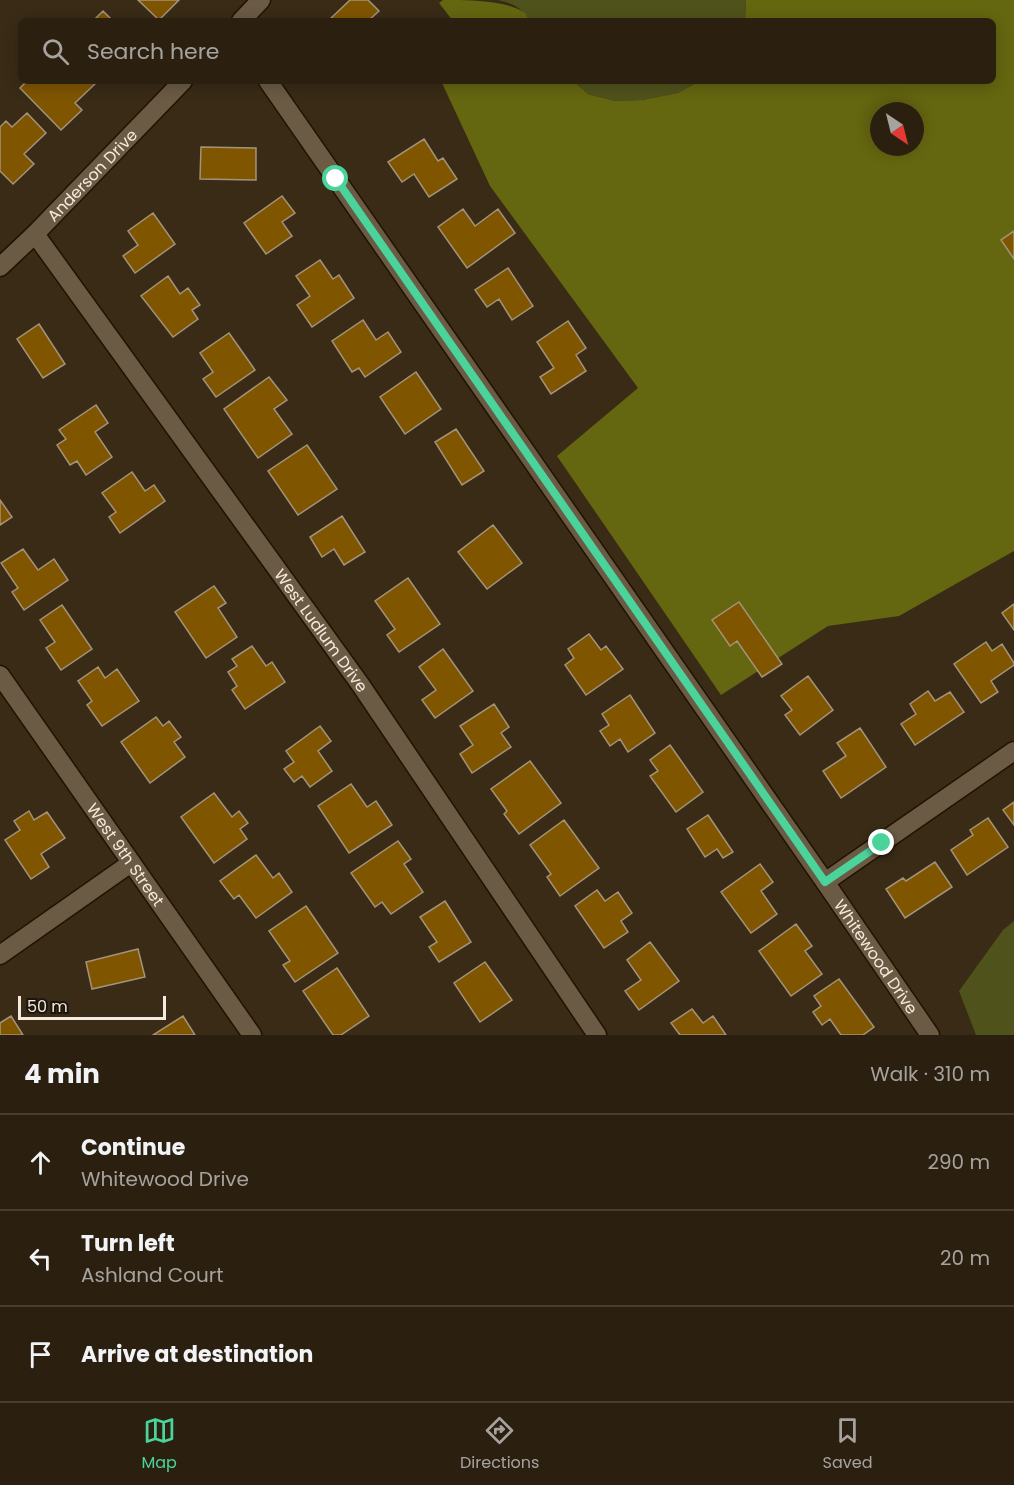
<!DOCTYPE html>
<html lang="en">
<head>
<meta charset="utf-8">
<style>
  :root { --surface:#2b2010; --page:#372d1e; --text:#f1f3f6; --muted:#a6a39f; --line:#473e30; --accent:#4ad49c }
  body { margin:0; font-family:Poppins,sans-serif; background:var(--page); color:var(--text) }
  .compass { position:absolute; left:870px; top:102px; width:54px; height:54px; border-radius:50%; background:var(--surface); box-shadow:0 3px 15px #0003; rotate:145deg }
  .scale { position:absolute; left:18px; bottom:15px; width:148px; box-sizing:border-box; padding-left:6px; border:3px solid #f4eadd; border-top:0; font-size:16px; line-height:21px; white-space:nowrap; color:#f4eadd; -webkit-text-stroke:4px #1b150c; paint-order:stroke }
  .stop { position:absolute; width:18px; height:18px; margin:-14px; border:4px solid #4ad49c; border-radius:50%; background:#fff }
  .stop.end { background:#4ad49c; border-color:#fff; box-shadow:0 2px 6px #0008 }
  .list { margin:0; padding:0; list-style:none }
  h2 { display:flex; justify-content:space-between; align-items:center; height:78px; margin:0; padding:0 24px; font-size:26px }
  h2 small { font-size:20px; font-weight:400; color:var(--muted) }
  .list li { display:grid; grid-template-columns:39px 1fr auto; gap:18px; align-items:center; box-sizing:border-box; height:96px; padding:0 24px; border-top:2px solid var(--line) }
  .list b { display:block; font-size:22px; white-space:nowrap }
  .list p { margin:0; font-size:20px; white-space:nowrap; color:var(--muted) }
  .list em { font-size:20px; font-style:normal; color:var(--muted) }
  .icon { flex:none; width:33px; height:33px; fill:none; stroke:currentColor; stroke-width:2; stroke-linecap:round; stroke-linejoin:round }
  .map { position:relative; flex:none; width:1014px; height:1035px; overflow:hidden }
  .search { position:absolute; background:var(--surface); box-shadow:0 3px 15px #0003; left:18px; right:18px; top:18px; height:66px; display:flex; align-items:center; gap:15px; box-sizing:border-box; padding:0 21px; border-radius:9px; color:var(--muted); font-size:22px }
  .sheet { height:366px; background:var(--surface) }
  nav { display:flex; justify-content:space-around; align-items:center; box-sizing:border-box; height:84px; border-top:2px solid var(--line); background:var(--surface); font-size:16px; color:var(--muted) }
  nav a { display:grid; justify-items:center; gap:3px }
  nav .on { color:var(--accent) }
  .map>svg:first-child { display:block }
  .green { fill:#50521c }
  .forest { fill:#656610; fill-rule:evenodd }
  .building { fill:#7f5500; stroke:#a4937b; stroke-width:1.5 }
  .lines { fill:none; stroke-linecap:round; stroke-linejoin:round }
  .minor-casing { stroke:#201301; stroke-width:21 }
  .minor { stroke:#6b5b45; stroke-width:18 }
  .route { stroke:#4ad49c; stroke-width:8 }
  .labels { text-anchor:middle; stroke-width:6; stroke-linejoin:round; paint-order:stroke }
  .street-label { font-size:16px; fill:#f4eadd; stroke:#1b150c }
</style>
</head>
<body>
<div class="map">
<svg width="1014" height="1035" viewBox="0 0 1014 1035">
  <rect width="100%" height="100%" fill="#392b16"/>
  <path class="green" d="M498 0H746L745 21H529C523 8 512 3 498 0Z
    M573 81H700L678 93 642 100 615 101 588 94Z
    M1014 921V1035H976L959 991 1003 930Z"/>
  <path class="forest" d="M443 0C466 0 508 0 525 13 525 13 529 20 529 21H453L439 3Z
    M746 0H1014V551L899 616 828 626 721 695 557 456 638 388 490 186 442 83 450 81H573L588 94 615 101 642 100 678 93 700 81H993V21H745ZM879 111H915V147H879Z"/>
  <path class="building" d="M138 0H179L159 20Z
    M350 0H368L379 11 368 21H328Z
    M103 11 113 21H93Z
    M27 81H94L96 83 75 103 82 110 61 130 20 88Z
    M27 113 46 133 24 154 34 164 13 184 0 171V127L6 121 12 127Z
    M424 139 438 161 443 158 457 179 429 197 414 174 402 182 388 162Z
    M201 147 256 148V180L200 179Z
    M282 196 295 213 282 222 292 236 266 254 244 223Z
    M463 209 475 226 498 209 515 233 467 268 438 227Z
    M153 213 175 244 135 273 123 256 138 245 128 231Z
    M1014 231V259L1001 240Z
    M320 260 333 279 339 275 354 298 312 327 297 305 310 296 296 276Z
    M508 268 533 306 512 320 499 299 487 307 475 290Z
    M168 276 180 294 188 288 200 305 192 310 198 319 173 337 141 296Z
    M363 320 376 340 388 332 401 352 365 377 359 368 352 372 332 341Z
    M568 321 586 348 576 355 586 371 551 394 540 377 554 368 537 342Z
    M39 324 65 364 43 378 17 339Z
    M229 333 255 370 216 397 203 379 213 372 200 353Z
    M416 372 441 409 405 434 380 397Z
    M269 377 287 400 274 409 292 434 258 458 224 409Z
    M96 405 108 423 95 432 112 457 86 475 77 461 70 465 57 445 66 439 59 430Z
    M456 429 484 471 462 485 435 442Z
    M307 445 337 489 298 515 268 471Z
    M132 472 145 491 154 485 165 501 120 533 109 517 116 512 102 493Z
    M0 500 12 517 0 525Z
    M342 516 365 552 344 565 334 549 322 557 310 537Z
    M493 525 522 563 487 589 458 552Z
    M23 549 38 570 54 559 68 580 24 610 12 592 18 588 1 563Z
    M408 578 440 624 399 652 387 635 395 629 375 601Z
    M214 586 226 603 218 608 237 637 206 658 175 612Z
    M739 602 782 664 762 677 737 641 730 646 712 620Z
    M1014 604V630L1002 613Z
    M62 605 92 649 61 670 46 648 55 642 40 620Z
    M589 634 601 650 606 646 623 669 586 695 565 665 574 658 568 649Z
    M986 642 992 651 1002 644 1014 663V665L991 681 998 692 981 703 954 664Z
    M252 646 266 666 272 662 285 682 245 709 232 690 237 686 228 672 237 666 232 659Z
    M443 649 473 691 435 718 422 700 436 690 419 667Z
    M98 667 105 678 117 669 139 701 102 726 87 705 92 701 78 681Z
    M808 676 833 710 800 735 785 715 792 710 781 696Z
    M928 691 935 701 950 692 964 712 915 745 901 724 916 714 910 704Z
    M630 695 655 733 628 752 620 739 610 746 600 731 609 725 602 714Z
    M494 704 509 727 501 733 511 747 472 773 460 754 473 745 460 726Z
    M156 717 163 726 169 721 181 737 174 742 185 757 150 783 121 742Z
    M320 726 331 741 318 751 332 771 310 787 302 776 294 782 284 769 294 762 286 751Z
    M860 728 886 767 841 798 823 771 846 756 837 743Z
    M670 745 703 792 676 812 650 776 658 771 650 760Z
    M530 761 561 803 519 834 504 814 507 811 491 789Z
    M351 784 367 807 376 801 392 825 349 853 318 806Z
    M214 793 232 817 239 811 248 823 240 829 247 839 214 863 181 817Z
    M1014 802V825L1003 810Z
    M29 811 34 820 47 812 65 838 41 854 49 867 31 879 5 840 20 830 14 821Z
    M708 815 733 852 723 858 717 849 705 857 687 829Z
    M988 818 1008 847 967 875 951 850 973 835 970 830Z
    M564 820 599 868 560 896 547 877 551 874 530 845Z
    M398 841 411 859 404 864 423 892 391 914 382 902 375 907 351 873Z
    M256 855 273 878 279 873 292 892 256 918 239 895 234 899 220 881Z
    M935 862 952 887 905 918 886 889 903 878 906 881Z
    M760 864 773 882 761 891 777 914 751 933 721 892Z
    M597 890 605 901 618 892 632 913 621 921 628 932 604 948 575 906Z
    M445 901 471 942 439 962 429 947 437 942 420 917Z
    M306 906 338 953 295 982 283 965 290 961 269 931Z
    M796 924 812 946 805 951 822 974 791 996 759 951Z
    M650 942 679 981 639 1010 625 991 641 980 627 960Z
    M138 949 145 977 92 989 86 962Z
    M485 962 512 1000 480 1022 454 983Z
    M337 968 369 1016 341 1035H333L303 991Z
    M839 979 874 1027 863 1035H841L830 1019 822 1025 813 1012 821 1006 814 996Z
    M692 1009 703 1023 713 1016 726 1035H680L671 1023Z
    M11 1016 23 1035H0V1023Z
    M183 1016 195 1035H153Z"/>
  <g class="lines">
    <defs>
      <g id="minor">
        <path d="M241 21 261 0"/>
        <path id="s1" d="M268 81 825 882 930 1035"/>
        <path id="s2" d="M35 234 360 684 597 1035"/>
        <path id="s3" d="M0 267 35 234 183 81"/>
        <path id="s4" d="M0 675 252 1035"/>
        <path d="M825 882 1014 751"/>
        <path d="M0 955 131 863"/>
      </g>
    </defs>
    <use href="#minor" class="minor-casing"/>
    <use href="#minor" class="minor"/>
  </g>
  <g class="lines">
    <path class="route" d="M336 179 825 882 882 843"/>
  </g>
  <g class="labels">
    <g class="street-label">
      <text dy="6" stroke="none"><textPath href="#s3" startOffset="130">Anderson Drive</textPath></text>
      <text dy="6" stroke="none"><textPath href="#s2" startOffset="489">West Ludlum Drive</textPath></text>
      <text dy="6" stroke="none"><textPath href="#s4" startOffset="219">West 9th Street</textPath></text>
      <text dy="6" stroke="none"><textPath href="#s1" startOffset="1066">Whitewood Drive</textPath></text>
    </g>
  </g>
</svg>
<svg class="compass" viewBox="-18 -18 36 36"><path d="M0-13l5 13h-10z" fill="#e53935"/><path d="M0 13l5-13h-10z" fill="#a6a39f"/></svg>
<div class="scale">50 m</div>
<div class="stop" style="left:336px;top:179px"></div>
<div class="stop end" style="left:882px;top:843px"></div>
<div class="search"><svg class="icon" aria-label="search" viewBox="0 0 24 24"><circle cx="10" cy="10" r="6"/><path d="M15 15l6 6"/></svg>Search here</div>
</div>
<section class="sheet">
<h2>4 min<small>Walk · 310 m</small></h2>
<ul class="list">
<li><svg class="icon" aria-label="ahead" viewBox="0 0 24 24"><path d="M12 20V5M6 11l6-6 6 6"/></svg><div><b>Continue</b><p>Whitewood Drive</p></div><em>290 m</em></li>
<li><svg class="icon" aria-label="left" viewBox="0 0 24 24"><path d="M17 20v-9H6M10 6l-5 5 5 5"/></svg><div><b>Turn left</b><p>Ashland Court</p></div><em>20 m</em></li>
<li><svg class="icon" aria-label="arrive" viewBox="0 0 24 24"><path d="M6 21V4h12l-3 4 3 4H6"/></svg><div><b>Arrive at destination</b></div></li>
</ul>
</section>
<nav>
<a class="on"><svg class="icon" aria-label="map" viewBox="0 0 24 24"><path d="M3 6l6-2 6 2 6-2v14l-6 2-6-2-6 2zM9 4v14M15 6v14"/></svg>Map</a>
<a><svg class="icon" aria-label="directions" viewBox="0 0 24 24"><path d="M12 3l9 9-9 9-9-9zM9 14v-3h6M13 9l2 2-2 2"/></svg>Directions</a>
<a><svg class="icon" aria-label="saved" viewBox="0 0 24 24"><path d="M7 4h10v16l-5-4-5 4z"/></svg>Saved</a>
</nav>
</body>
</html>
